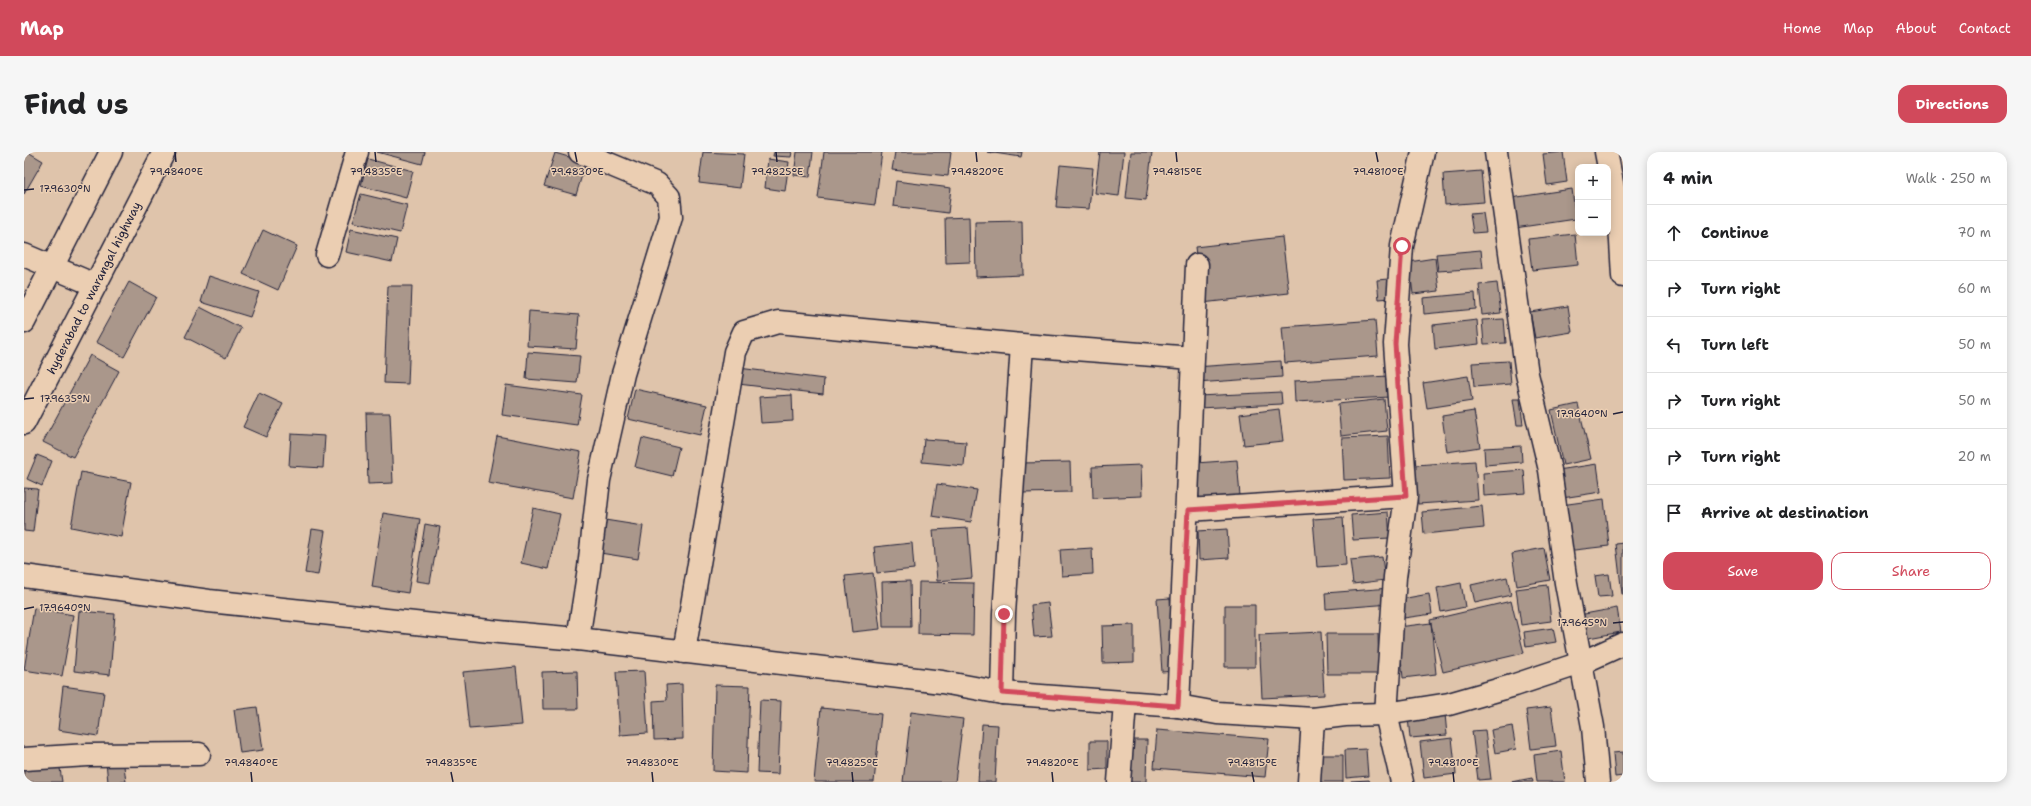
<!DOCTYPE html>
<html lang="en">
<head>
<meta charset="utf-8">
<style>
  :root { --surface:#fff; --page:#f6f6f6; --text:#202124; --muted:#757577; --line:#e0e0e0; --accent:#d1495b }
  body { margin:0; font-family:"Shantell Sans",sans-serif; background:var(--page); color:var(--text) }
  .controls { position:absolute; right:12px; top:12px; display:grid; overflow:hidden; border-radius:8px; box-shadow:0 2px 10px #0003 }
  .controls button { width:36px; height:36px; display:grid; place-items:center; padding:0; border:0; border-bottom:1px solid var(--line); background:var(--surface); color:var(--text); font:20px sans-serif }
  .stop { position:absolute; width:12px; height:12px; margin:-9px; border:3px solid #d1495b; border-radius:50%; background:#fff }
  .stop.end { background:#d1495b; border-color:#fff; box-shadow:0 1px 4px #0008 }
  .list { margin:0; padding:0; list-style:none }
  h2 { display:flex; justify-content:space-between; align-items:center; height:52px; margin:0; padding:0 16px; font-size:17px }
  h2 small { font-size:13px; font-weight:400; color:var(--muted) }
  .list li { display:grid; grid-template-columns:26px 1fr auto; gap:12px; align-items:center; box-sizing:border-box; height:56px; padding:0 16px; border-top:1px solid var(--line) }
  .list b { display:block; font-size:15px; white-space:nowrap }
  .list em { font-size:13px; font-style:normal; color:var(--muted) }
  .actions { display:flex; gap:8px; padding:12px 16px }
  .actions a { flex:1; padding:9px 0; border:1px solid var(--accent); border-radius:12px; text-align:center; font-size:14px; color:var(--accent) }
  .actions .main { background:var(--accent); color:#fff }
  .icon { flex:none; width:22px; height:22px; fill:none; stroke:currentColor; stroke-width:2; stroke-linecap:round; stroke-linejoin:round }
  .map { position:relative; flex:none; width:1599px; height:630px; overflow:hidden; border-radius:12px }
  header { display:flex; align-items:center; gap:24px; box-sizing:border-box; height:56px; padding:0 20px; background:var(--accent); color:#fff }
  header strong { font-size:19px }
  nav { display:flex; gap:22px; margin-inline-start:auto; font-size:14px }
  .intro { display:flex; align-items:center; justify-content:space-between; box-sizing:border-box; height:96px; padding:0 24px }
  h1 { margin:0; font-size:28px }
  .button { padding:10px 18px; border-radius:12px; background:var(--accent); color:#fff; font-size:14px; font-weight:700 }
  main { display:flex; gap:24px; padding:0 24px }
  aside { flex:1; background:var(--surface); border-radius:12px; box-shadow:0 2px 10px #0003 }
  .map>svg:first-child { display:block }
  .building { fill:#aa978b; stroke:#22223b }
  .lines { fill:none; stroke-linecap:round; stroke-linejoin:round }
  .street-casing { stroke:#22223b; stroke-width:25 }
  .secondary-casing { stroke:#22223b; stroke-width:25 }
  .primary-casing { stroke:#22223b; stroke-width:25 }
  .street { stroke:#ebceb2; stroke-width:22 }
  .secondary { stroke:#ebceb2; stroke-width:22 }
  .primary { stroke:#ebceb2; stroke-width:22 }
  .route { stroke:#d1495b; stroke-width:5 }
  .ticks { fill:none; stroke:#22223b; stroke-width:1.5 }
  .labels { text-anchor:middle; stroke-width:3; stroke-linejoin:round; paint-order:stroke }
  .street-label { font-size:12px; fill:#22223b; stroke:#ebceb2 }
  .ticks-label { font-size:10px; text-anchor:middle; fill:#22223b; stroke:#ebceb2; stroke-width:3; stroke-linejoin:round; paint-order:stroke }
</style>
</head>
<body>
<header>
<strong>Map</strong>
<nav><a>Home</a><a>Map</a><a>About</a><a>Contact</a></nav>
</header>
<div class="intro"><h1>Find us</h1><a class="button">Directions</a></div>
<main>
<div class="map">
<svg width="1599" height="630" viewBox="0 0 1599 630">
  <rect width="100%" height="100%" fill="#dfc4ab"/>
  <filter id="ink" filterUnits="userSpaceOnUse"><feTurbulence type="fractalNoise" baseFrequency=".025" numOctaves="2"/><feDisplacementMap in="SourceGraphic" scale="8" xChannelSelector="R" yChannelSelector="G"/><feConvolveMatrix kernelMatrix="1 2 1 2 8 2 1 2 1" color-interpolation-filters="sRGB"/></filter>
  <g filter="url(#ink)">
    <path class="building" d="M0 0H4L19 9 0 42Z
      M353 0H401L398 12Z
      M679 0 720 2 716 36 675 31Z
      M750 0H768L767 5 749 4Z
      M773 0H789L786 25 770 23Z
      M800 0H858L851 53 794 46Z
      M871 0H927L924 24 868 18Z
      M963 0H998L997 5Z
      M1076 0H1100L1095 44 1071 41Z
      M1107 0H1128L1122 48 1102 46Z
      M1539 0 1543 30 1523 33 1519 2Z
      M531 1 562 10 552 43 520 34Z
      M344 7 389 19 382 46 337 34Z
      M744 7 765 10 761 39 741 36Z
      M1036 13 1069 16 1065 57 1032 55Z
      M1457 19 1460 50 1421 53 1419 22Z
      M872 29 927 36 924 61 869 54Z
      M1548 37 1552 67 1491 76 1487 46Z
      M337 42 383 53 376 81 329 70Z
      M1459 61 1462 80 1449 81 1446 62Z
      M945 65 946 110 922 111 921 66Z
      M998 69 999 123 952 125 951 70Z
      M327 77 373 87 368 110 322 100Z
      M239 78 273 94 254 138 219 122Z
      M1551 82 1554 113 1508 118 1504 87Z
      M1258 85 1265 141 1178 151 1171 95Z
      M1457 98 1459 116 1414 119 1412 102Z
      M1411 106 1415 139 1389 142 1385 110Z
      M185 124 235 140 226 165 177 150Z
      M1364 127 1367 146 1355 147 1353 128Z
      M105 130 132 145 100 205 72 190Z
      M1473 131 1477 161 1458 163 1455 133Z
      M364 134H388L384 232 360 231Z
      M1451 141 1452 157 1400 162 1399 146Z
      M1544 154 1548 180 1511 186 1506 160Z
      M176 155 217 176 202 206 161 185Z
      M505 159 555 163 552 197 503 194Z
      M1480 167 1482 191 1460 192 1458 168Z
      M1351 168 1354 204 1261 211 1258 175Z
      M1453 168 1455 192 1411 197 1409 173Z
      M504 200 556 204 553 231 502 227Z
      M66 203 95 219 49 305 19 290Z
      M1257 209 1258 225 1172 231 1171 215Z
      M1485 209 1487 232 1450 235 1448 211Z
      M715 216 800 227 799 242 714 232Z
      M1365 224 1366 245 1271 250 1270 229Z
      M1444 224 1448 249 1403 256 1399 231Z
      M482 233 558 243 553 273 478 263Z
      M611 237 683 253 676 283 604 267Z
      M1257 240 1258 252 1175 256 1174 244Z
      M235 241 259 252 242 285 219 275Z
      M768 243 769 269 737 271 735 245Z
      M1360 247 1363 279 1317 284 1314 252Z
      M1489 247H1496L1499 273H1493Z
      M1554 252 1567 307 1539 313 1527 258Z
      M1255 257 1259 289 1220 293 1216 262Z
      M1450 259 1456 295 1423 300 1418 264Z
      M342 261H366L369 331 344 332Z
      M267 282 301 284 299 316 265 314Z
      M473 284 557 300 549 346 464 331Z
      M1364 284 1366 326 1320 328 1318 286Z
      M618 286 655 295 648 324 611 315Z
      M900 287 942 290 940 314 898 310Z
      M1497 294 1498 310 1461 313 1460 296Z
      M13 303 28 309 18 334 3 327Z
      M1213 308 1216 344 1175 347 1172 311Z
      M1451 309 1454 348 1394 352 1391 313Z
      M1046 310 1047 340 998 341 997 311Z
      M1573 312 1577 340 1538 346 1534 318Z
      M1117 313 1118 344 1069 346 1068 315Z
      M1500 318 1502 341 1460 344 1459 321Z
      M57 320 107 330 97 385 47 375Z
      M913 332 953 338 947 370 908 364Z
      M0 336 14 337 9 380 0 379Z
      M1580 347 1585 394 1542 399 1537 353Z
      M1458 354 1460 376 1400 382 1398 360Z
      M509 356 536 362 524 417 497 411Z
      M1364 360 1366 386 1329 388 1327 363Z
      M359 361 396 367 384 441 348 435Z
      M1319 365 1322 413 1293 415 1289 367Z
      M581 368 619 374 614 407 576 401Z
      M401 372 416 375 406 431 392 429Z
      M944 376 948 426 913 429 909 378Z
      M288 377 301 379 294 423 281 421Z
      M1203 377 1205 406 1175 408 1174 379Z
      M888 391 890 417 853 421 850 395Z
      M1599 391V442H1598L1592 392Z
      M1068 396 1069 422 1038 424 1036 398Z
      M1520 396 1526 428 1493 434 1488 402Z
      M1358 405 1361 428 1329 432 1326 408Z
      M849 421 856 477 828 480 821 424Z
      M1585 422 1588 444 1574 445 1571 424Z
      M1483 425 1487 443 1451 451 1447 433Z
      M886 429 887 475H859L858 430Z
      M895 430 950 431 949 483 894 482Z
      M1437 431 1441 455 1417 460 1413 436Z
      M1523 433 1527 469 1497 473 1492 437Z
      M1366 436 1367 452 1302 457 1301 441Z
      M1405 442 1408 462 1380 466 1377 447Z
      M1146 446 1151 519 1138 520 1133 447Z
      M1487 449 1500 501 1419 520 1406 468Z
      M1024 451 1028 484 1010 485 1007 453Z
      M1201 453H1231V515H1201Z
      M10 456 49 463 38 524 0 518Z
      M1593 456 1597 480 1559 487 1555 463Z
      M55 459 91 462 86 523 50 519Z
      M1407 471 1412 522 1379 526 1374 475Z
      M1110 473V510L1079 511 1078 474Z
      M1529 476 1532 490 1502 495 1500 480Z
      M1297 480 1300 543 1238 546 1235 483Z
      M1302 482H1354L1355 522H1303Z
      M492 515 498 573 445 577 439 520Z
      M553 519 554 557H519L518 520Z
      M620 519 624 581 596 583 592 520Z
      M658 532 659 587 630 588 629 549 643 548 642 533Z
      M691 533 726 534 723 621 689 619Z
      M39 534 80 540 74 584 34 578Z
      M736 548 757 549 754 622 733 621Z
      M233 555 239 598 216 601 210 558Z
      M1527 555 1532 594 1507 597 1502 558Z
      M797 556 857 562 850 630H790Z
      M887 560 939 567 931 630H879Z
      M1421 562 1423 583 1386 586 1384 565Z
      M958 572 974 573 971 630H954Z
      M1488 574 1492 597 1471 601 1467 578Z
      M1133 578 1245 587 1241 625 1130 616Z
      M1461 578 1467 627 1454 628 1448 579Z
      M1428 586 1432 622 1400 626 1396 590Z
      M1105 588H1123L1122 630H1105Z
      M1066 589H1083V617L1066 618Z
      M1342 597 1344 624 1322 626 1321 598Z
      M98 598 102 630H84L81 600Z
      M1537 599 1541 630H1513L1510 603Z
      M1599 600V624L1591 625 1589 601Z
      M34 602 38 630H0V607Z
      M1295 603H1319V630H1295Z
      M1508 626 1509 630H1487Z
      M1345 628 1346 630H1327V629Z"/>
    <g class="lines">
      <defs>
        <path id="street" d="M1472 0 1503 222 1526 318 1542 431 1569 575 1574 630
          M1582 0 1596 72 1599 124
          M303 103 333 0
          M1164 358 1382 344
          M554 487 565 416 575 328 599 222 647 65 645 45 633 32 556 0
          M660 500 711 200 720 180 754 170 998 193 1169 206
          M978 541 980 462 998 193
          M1154 554 1173 113
          M0 607 64 603 175 602
          M1095 630 1101 551
          M1285 630 1289 567
          M1378 630 1362 562 1371 425 1382 344 1371 192 1378 94 1399 0"/>
        <path id="secondary" d="M0 103 71 133
          M0 424 185 449 475 480 554 487 918 530 978 541 1154 554 1193 561 1289 567 1321 563 1362 562 1425 552 1491 533 1557 511 1599 492"/>
        <path id="primary" d="M0 170 87 0
          M0 271 140 0"/>
      </defs>
      <use href="#street" class="street-casing"/>
      <use href="#secondary" class="secondary-casing"/>
      <use href="#primary" class="primary-casing"/>
      <use href="#street" class="street"/>
      <use href="#secondary" class="secondary"/>
      <use href="#primary" class="primary"/>
    </g>
  </g>
  <g class="lines" filter="url(#ink)">
    <path class="route" d="M980 462 978 541 1154 554 1164 358 1382 344 1371 192 1378 94"/>
  </g>
  <path class="ticks" d="M151 0 152 10M351 0 352 10M551 0 553 10M752 0 753 10M952 0 953 10M1152 0 1153 10M1352 0 1354 10M0 38 10 37M0 247 10 246M1589 262 1599 260M0 457 10 455M1589 471 1599 470M227 620 228 630M427 620 429 630M628 620 629 630M828 620 829 630M1028 620 1029 630M1228 620 1230 630M1429 620 1430 630"/>
  <g class="labels">
    <g class="street-label">
      <text transform="translate(70 136) rotate(-63)" y="4">hyderabad to warangal highway</text>
    </g>
  </g>
  <g class="ticks-label">
    <text x="152" y="23">79.4840°E</text>
    <text x="352" y="23">79.4835°E</text>
    <text x="553" y="23">79.4830°E</text>
    <text x="753" y="23">79.4825°E</text>
    <text x="953" y="23">79.4820°E</text>
    <text x="1153" y="23">79.4815°E</text>
    <text x="1354" y="23">79.4810°E</text>
    <text x="41" y="40">17.9630°N</text>
    <text x="41" y="250">17.9635°N</text>
    <text x="1558" y="265">17.9640°N</text>
    <text x="41" y="459">17.9640°N</text>
    <text x="1558" y="474">17.9645°N</text>
    <text x="227" y="614">79.4840°E</text>
    <text x="427" y="614">79.4835°E</text>
    <text x="628" y="614">79.4830°E</text>
    <text x="828" y="614">79.4825°E</text>
    <text x="1028" y="614">79.4820°E</text>
    <text x="1228" y="614">79.4815°E</text>
    <text x="1429" y="614">79.4810°E</text>
  </g>
</svg>
<div class="controls">
<button>+</button>
<button>−</button>
</div>
<div class="stop" style="left:1378px;top:94px"></div>
<div class="stop end" style="left:980px;top:462px"></div>
</div>
<aside>
<h2>4 min<small>Walk · 250 m</small></h2>
<ul class="list">
<li><svg class="icon" aria-label="ahead" viewBox="0 0 24 24"><path d="M12 20V5M6 11l6-6 6 6"/></svg><div><b>Continue</b></div><em>70 m</em></li>
<li><svg class="icon" aria-label="right" viewBox="0 0 24 24"><path d="M7 20v-9h11M14 6l5 5-5 5"/></svg><div><b>Turn right</b></div><em>60 m</em></li>
<li><svg class="icon" aria-label="left" viewBox="0 0 24 24"><path d="M17 20v-9H6M10 6l-5 5 5 5"/></svg><div><b>Turn left</b></div><em>50 m</em></li>
<li><svg class="icon" aria-label="right" viewBox="0 0 24 24"><path d="M7 20v-9h11M14 6l5 5-5 5"/></svg><div><b>Turn right</b></div><em>50 m</em></li>
<li><svg class="icon" aria-label="right" viewBox="0 0 24 24"><path d="M7 20v-9h11M14 6l5 5-5 5"/></svg><div><b>Turn right</b></div><em>20 m</em></li>
<li><svg class="icon" aria-label="arrive" viewBox="0 0 24 24"><path d="M6 21V4h12l-3 4 3 4H6"/></svg><div><b>Arrive at destination</b></div></li>
</ul>
<div class="actions"><a class="main">Save</a><a>Share</a></div>
</aside>
</main>
</body>
</html>
